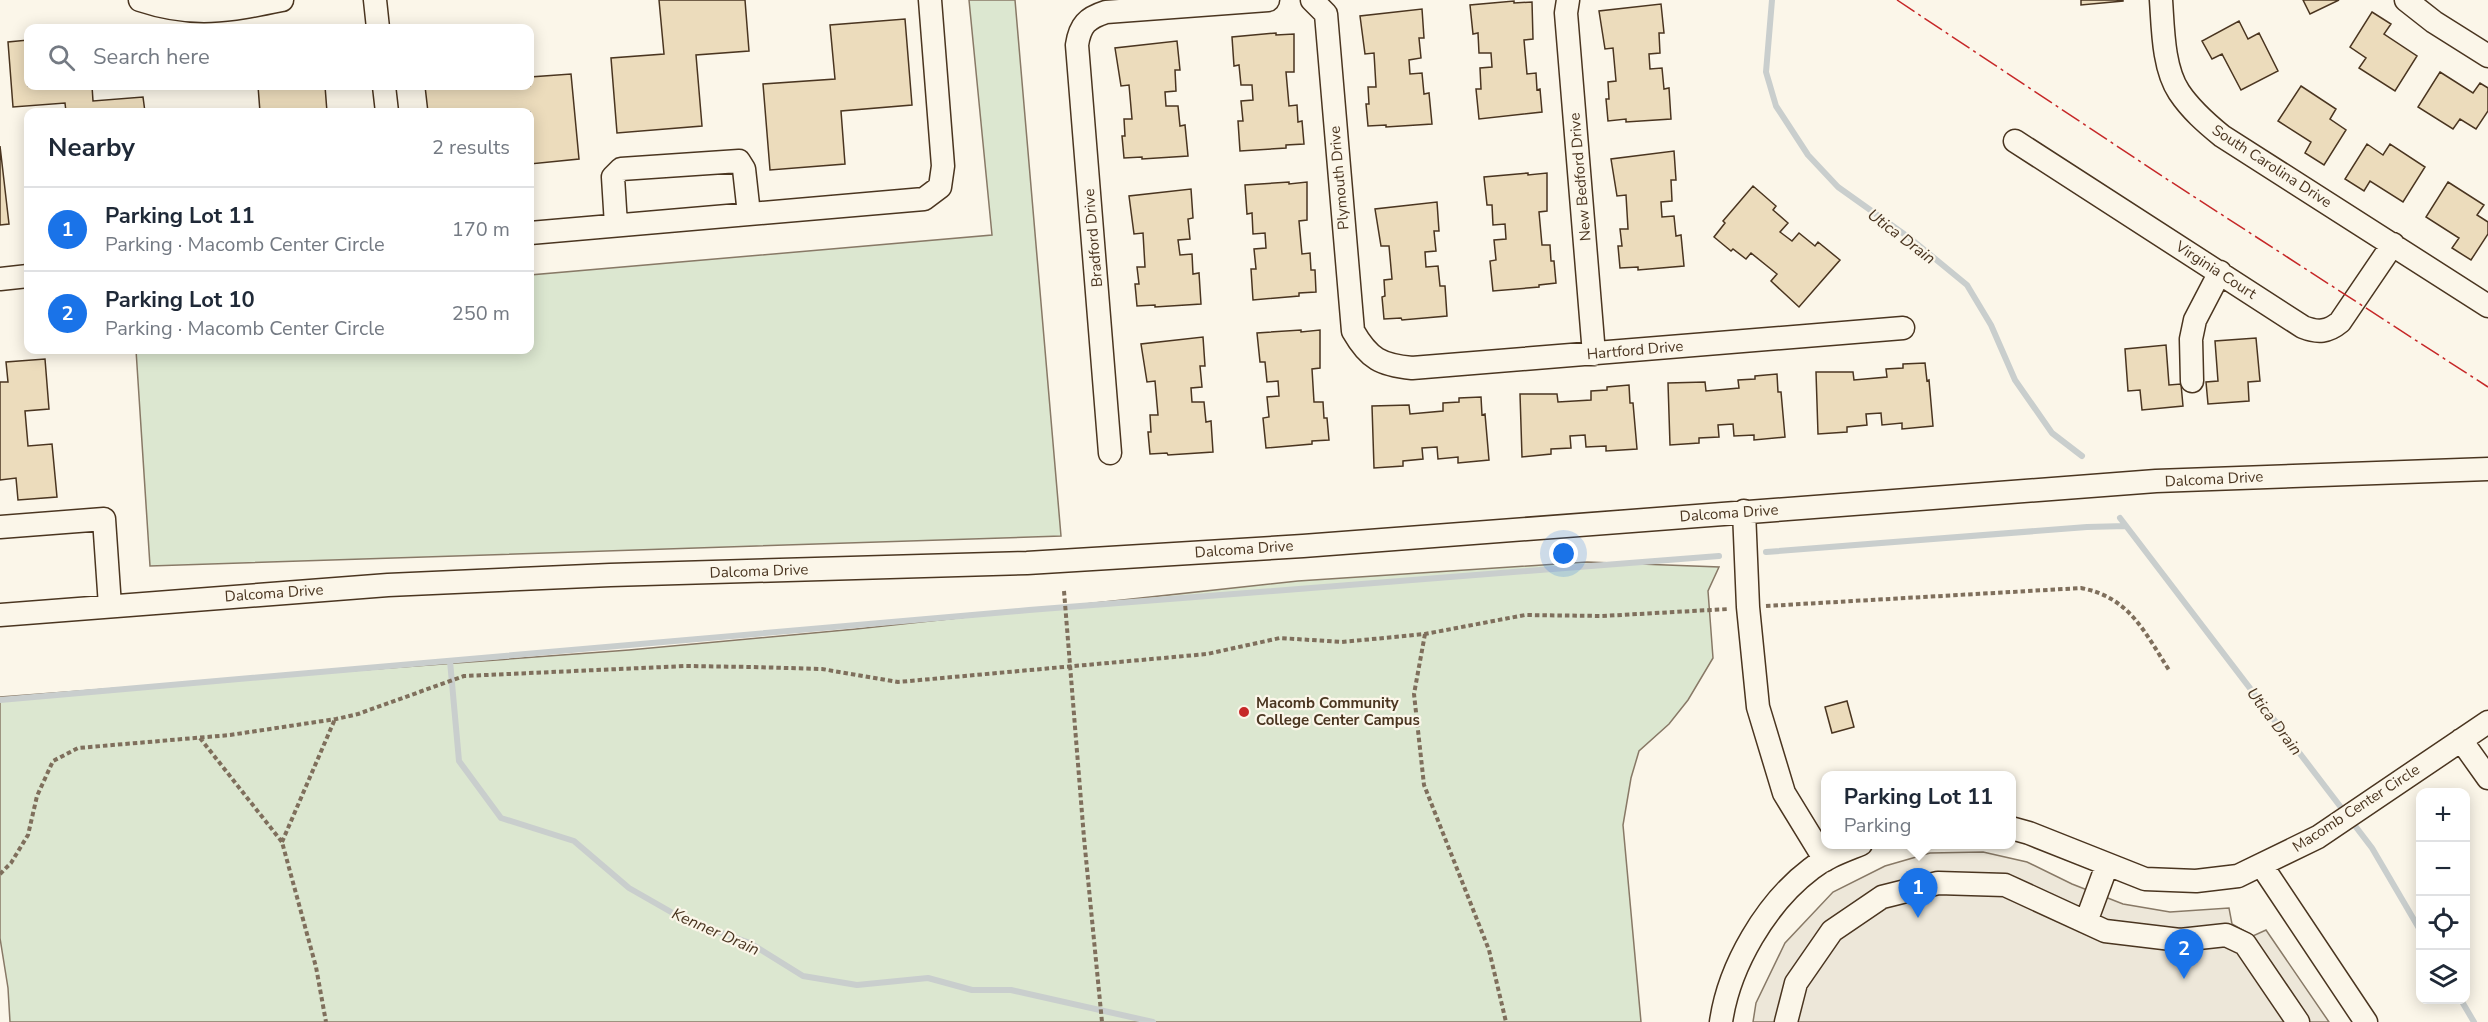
<!DOCTYPE html>
<html lang="en">
<head>
<meta charset="utf-8">
<style>
  :root { --surface:#fff; --page:#f2f2f3; --text:#1f2937; --muted:#747a83; --line:#e0e1e3; --accent:#1a73e8 }
  body { margin:0; font-family:"Nunito Sans",sans-serif; background:var(--page); color:var(--text) }
  .controls { position:absolute; right:18px; bottom:18px; display:grid; overflow:hidden; border-radius:12px; box-shadow:0 3px 15px #0003 }
  .controls button { width:54px; height:54px; display:grid; place-items:center; padding:0; border:0; border-bottom:2px solid var(--line); background:var(--surface); color:var(--text); font:30px sans-serif }
  .you { position:absolute; left:1564px; top:554px; width:21px; height:21px; margin:-15px; border:4px solid #fff; border-radius:50%; background:#1a73e8; box-shadow:0 0 0 9px #1a73e833 }
  .badge { display:grid; place-items:center; width:39px; height:39px; border-radius:50%; background:var(--accent); color:#fff; font-size:20px; font-weight:700 }
  .pin { position:absolute; translate:-50% -50px; filter:drop-shadow(0 2px 3px #0008) }
  .pin::after { content:''; position:absolute; top:32px; width:21px; height:18px; background:inherit; clip-path:polygon(0 0,100% 0,50% 100%) }
  .popup { position:absolute; left:1821px; top:771px; width:195px; height:78px; box-sizing:border-box; display:grid; place-content:center; border-radius:12px; background:var(--surface); filter:drop-shadow(0 2px 4px #0005); font-size:20px; white-space:nowrap; color:var(--muted) }
  .popup b { font-size:22px; color:var(--text) }
  .popup::after { content:''; position:absolute; left:50%; top:100%; margin-left:-12px; border:12px solid transparent; border-top-color:var(--surface) }
  .list { margin:0; padding:0; list-style:none }
  h2 { display:flex; justify-content:space-between; align-items:center; height:78px; margin:0; padding:0 24px; font-size:26px }
  h2 small { font-size:20px; font-weight:400; color:var(--muted) }
  .list li { display:grid; grid-template-columns:39px 1fr auto; gap:18px; align-items:center; box-sizing:border-box; height:84px; padding:0 24px; border-top:2px solid var(--line) }
  .list b { display:block; font-size:22px; white-space:nowrap }
  .list p { margin:0; font-size:20px; white-space:nowrap; color:var(--muted) }
  .list em { font-size:20px; font-style:normal; color:var(--muted) }
  .icon { flex:none; width:33px; height:33px; fill:none; stroke:currentColor; stroke-width:2; stroke-linecap:round; stroke-linejoin:round }
  .map { position:relative; flex:none; width:2488px; height:1022px; overflow:hidden }
  .search { position:absolute; background:var(--surface); box-shadow:0 3px 15px #0003; left:24px; top:24px; width:510px; height:66px; display:flex; align-items:center; gap:15px; box-sizing:border-box; padding:0 21px; border-radius:12px; color:var(--muted); font-size:22px }
  .panel { position:absolute; background:var(--surface); box-shadow:0 3px 15px #0003; left:24px; top:108px; width:510px; height:246px; border-radius:12px }
  .map>svg:first-child { display:block }
  .green { fill:#dce7d0; stroke:#887966; stroke-width:1.5 }
  .parking { fill:#ede7d9; stroke:#887966; stroke-width:1.5 }
  .lines { fill:none; stroke-linecap:round; stroke-linejoin:round }
  .stream { stroke:#c9cecd; stroke-width:6 }
  .building { fill:#ecdcbc; stroke:#4a3520; stroke-width:1.5 }
  .minor-casing { stroke:#4a3520; stroke-width:25 }
  .path { stroke:#7f6f5c; stroke-width:4; stroke-dasharray:4.5 3; stroke-linecap:butt }
  .minor { stroke:#fbf6e9; stroke-width:22 }
  .power { stroke:#c62828; stroke-width:1.5; stroke-dasharray:21 4.5 3 4.5; stroke-linecap:butt }
  .poi-dot { fill:#c62828; stroke:#fbf6e9; stroke-width:2 }
  .labels { text-anchor:middle; stroke-width:4.5; stroke-linejoin:round; paint-order:stroke }
  .street-label { font-size:15px; fill:#4a3520; stroke:#fbf6e9 }
  .poi-label { font-size:15px; font-weight:bold; fill:#4a3520; stroke:#fbf6e9; text-anchor:start }
  .water-label { font-size:16px; font-style:italic; fill:#4a3520; stroke:#fbf6e9 }
</style>
</head>
<body>
<div class="map">
<svg width="2488" height="1022" viewBox="0 0 2488 1022">
  <rect width="100%" height="100%" fill="#fbf6e9"/>
  <path class="green" d="M969 0H1015L1061 536 150 566 136 350H530V275L992 235Z
    M1587 562 1719 567 1708 591 1713 658 1688 700 1669 724 1639 751 1631 778 1623 825 1641 1022H10L8 988 0 938V697L629 650 856 629 1298 581Z"/>
  <path class="parking" d="M1983 852 2027 862 2072 884 2123 904 2170 912 2229 908 2232 924 2253 936 2266 930 2329 1022H1753L1756 1003 1785 943 1833 892 1885 866 1930 853Z"/>
  <g class="lines">
    <path class="stream" d="M1772 0 1766 72 1776 106 1808 155 1838 187 1911 239 1967 285 1991 325 2015 380 2052 433 2082 456
      M2120 518 2372 848 2420 930
      M1766 552 2087 527 2126 526
      M450 661 459 761 501 818 574 841 629 888 685 920 750 943 803 976 857 985 928 978 972 990H1011L1153 1022
      M0 700 1029 610 1719 556
      M2461 1000 2474 1022"/>
  </g>
  <path class="building" d="M659 0H745L749 51 696 55 702 126 617 133 611 58 664 54Z
    M2081 0H2123V1L2081 5Z
    M2303 0H2339L2310 14Z
    M1514 1V3L1532 2 1533 39 1524 40 1527 74 1536 73 1537 90 1540 89 1542 112 1479 119 1476 89H1481L1480 68 1492 67 1491 53H1479L1478 33 1473 34 1470 5Z
    M1661 4 1664 33H1659L1660 53 1649 54 1650 69 1662 68 1664 89 1669 88 1671 119 1626 122V119L1608 121 1606 99H1609L1608 82 1616 81 1613 48 1605 49 1599 11Z
    M1422 9 1424 38H1419L1421 58 1409 60 1410 74 1422 73 1424 94 1429 93 1432 124 1386 127V125L1368 126 1366 104H1369L1368 87H1376L1374 53 1365 54 1360 16Z
    M2372 12 2391 24 2384 34 2417 56 2395 91 2359 68 2366 58 2350 47Z
    M905 19 912 105 841 111 845 164 770 170 763 84 835 79 830 25Z
    M2239 21 2248 39 2259 33 2278 71 2241 90 2222 54 2212 59 2202 41Z
    M1276 33V35L1294 34V72H1286L1289 106 1297 105 1298 122 1302 121 1304 144 1286 145V148L1240 151 1238 121H1243L1241 101 1253 100 1252 85H1241L1239 65 1234 66 1232 37Z
    M28 40V86H92L93 101 143 97 145 112H66L65 103 13 107 8 42Z
    M1177 41 1180 70H1175L1176 91 1165 92 1166 106H1178L1180 126 1185 125 1188 156 1142 159V157L1124 158 1122 136H1125L1124 119H1132L1129 85 1121 86 1115 48Z
    M2440 72 2473 93 2480 83 2488 88V111L2476 129 2460 119 2453 129 2418 107Z
    M571 74 579 159 530 164V112H428L425 86H530V77Z
    M258 86H325L327 112H260Z
    M2301 86 2336 109 2330 119 2346 130 2324 165 2305 153 2311 142 2278 121Z
    M2367 144 2383 155 2390 144 2425 167 2403 202 2370 181 2364 191 2345 179Z
    M0 146 9 224 0 225Z
    M1674 151 1676 180H1671L1672 201 1661 202 1662 217 1674 216 1676 236 1681 235 1684 266 1638 270V267L1620 268 1618 246H1622L1620 229H1628L1626 195 1617 196 1611 159Z
    M1528 173V175L1547 173V211L1539 212 1542 245H1550L1551 261H1554L1556 283 1539 285V287L1493 291 1490 261 1496 260 1494 240 1506 239 1505 224 1493 225 1492 205H1487L1484 177Z
    M1289 182V184L1307 182V220L1299 221 1302 254 1310 253 1311 270H1315L1316 292 1299 293V296L1253 300 1251 269H1256L1254 249 1266 248 1265 233 1253 234 1252 213 1247 214 1245 185Z
    M2448 182 2484 205 2477 215 2488 222V234L2471 260 2452 248 2459 238 2426 217Z
    M1753 186 1776 206 1773 210 1788 223 1780 232 1792 241 1799 233 1815 246 1818 242 1840 260 1799 307 1771 281 1777 274 1751 253 1746 259 1733 249 1731 251 1714 237 1725 223 1723 221Z
    M1191 189 1193 218 1188 219 1190 239 1178 240 1180 255 1192 254 1193 274 1199 273 1201 304 1155 307V305L1137 306 1135 284H1139L1137 267H1145L1143 233 1134 234 1129 196Z
    M1437 202 1439 231H1434L1436 251 1425 252 1426 267 1438 266 1440 286H1445L1447 316 1402 320 1401 318 1384 319 1382 297 1385 296 1384 280 1392 279 1389 246H1381L1375 209Z
    M1301 330V332L1320 330V368L1312 369 1314 402H1323L1324 418H1327L1329 440 1312 441V444L1266 448 1263 418 1269 417 1267 397 1279 396 1278 381 1267 382 1265 362H1260L1257 333Z
    M1203 337 1205 366H1200L1202 387 1191 388 1192 402H1204L1206 422 1211 421 1213 452 1168 455 1167 453 1150 454 1148 432H1151L1150 415H1158L1155 381 1147 382 1141 344Z
    M2256 338 2260 381 2248 382 2249 401 2208 404 2206 382 2218 381 2215 341Z
    M2166 345 2169 385 2181 384 2183 406 2142 410 2140 390 2128 391 2125 349Z
    M45 359 49 409 25 411 28 446 52 444 57 497 18 500 16 478 0 480V382H8L6 362Z
    M1925 363 1927 381 1929 380 1933 426 1902 429V423L1882 425 1881 413 1866 414 1867 425 1847 427V432L1818 434 1816 372H1853L1854 380 1887 377 1886 369 1903 368V364Z
    M1777 374 1778 392H1781L1785 437 1754 440V435L1734 436 1733 424 1718 425 1719 437 1699 438V443L1670 445 1668 383 1705 382 1706 391 1739 388 1738 380 1755 379V376Z
    M1629 385 1630 403H1633L1637 449 1606 451V446L1586 447 1585 435 1570 436 1571 448 1551 449V454L1522 457 1520 394H1557L1558 402 1591 400V391L1607 390V387Z
    M1481 397 1482 415 1485 414 1489 460 1458 463V457L1438 459 1437 447 1422 448 1423 459 1403 461V466L1374 468 1372 406 1409 405 1410 414 1443 411V403L1459 402V398Z
    M1847 701 1854 727 1832 733 1825 707Z"/>
  <g class="lines">
    <defs>
      <path id="minor" d="M140 0C194 18 228 11 282 0
        M375 0 378 28
        M1312 0 1326 14 1353 331C1369 359 1381 365 1412 368L1903 328
        M1568 0 1566 13 1594 354
        M2161 0C2163 28 2163 68 2179 92 2191 110 2206 123 2222 136L2488 306
        M2406 0 2434 22 2488 56
        M384 86 387 112
        M2015 141 2303 327C2318 333 2328 332 2340 322L2393 244
        M616 225 613 177 621 169 739 161 744 169 749 214
        M530 233 924 199 940 187 943 166 930 0
        M0 279 28 276
        M2192 381 2191 339 2195 320 2220 272
        M1110 453 1077 45C1080 25 1087 18 1106 12L1268 0
        M1744 511 1748 607 1758 707 1784 793 1825 860
        M0 527 104 519 110 606
        M0 615 388 585 610 575 1027 563 1303 546 2156 481 2488 469
        M2461 740 2488 778
        M2011 828 2029 833 2145 879 2196 881 2238 876 2318 837 2488 722
        M2262 866 2366 1022
        M2086 922 2107 865
        M1721 1022C1729 966 1766 903 1811 869 1826 857 1844 851 1861 844
        M1786 1022 1796 983 1832 931 1882 897 1938 883 2005 885 2105 931 2180 940 2226 935 2245 944 2298 1022"/>
    </defs>
    <use href="#minor" class="minor-casing"/>
    <path class="path" d="M1064 591 1084 838 1102 1022
      M1766 606 2081 588C2129 597 2144 631 2169 670
      M1425 634 1414 694 1424 785 1489 950 1506 1022
      M200 738 282 842 316 967 326 1022
      M282 842 335 719
      M0 874 11 863 28 835 37 796 53 761 78 748 230 735 336 719 358 714 464 676 686 666 752 667 822 669 898 682 1207 654 1280 638 1342 642 1425 634 1525 615 1602 616 1729 609"/>
    <use href="#minor" class="minor"/>
    <path class="power" d="M1897 0 2162 176 2488 387"/>
  </g>
  <circle class="poi-dot" cx="1244" cy="712" r="6"/>
  <g class="labels">
    <g class="street-label">
      <text transform="translate(2272 166) rotate(33)" y="5">South Carolina Drive</text>
      <text transform="translate(1580 177) rotate(-95)" y="5">New Bedford Drive</text>
      <text transform="translate(1339 178) rotate(-95)" y="5">Plymouth Drive</text>
      <text transform="translate(1093 238) rotate(-95)" y="5">Bradford Drive</text>
      <text transform="translate(2216 270) rotate(33)" y="5">Virginia Court</text>
      <text transform="translate(1635 350) rotate(-5)" y="5">Hartford Drive</text>
      <text transform="translate(2214 479) rotate(-3)" y="5">Dalcoma Drive</text>
      <text transform="translate(1729 513) rotate(-4)" y="5">Dalcoma Drive</text>
      <text transform="translate(1244 549) rotate(-4)" y="5">Dalcoma Drive</text>
      <text transform="translate(759 571) rotate(-2)" y="5">Dalcoma Drive</text>
      <text transform="translate(274 593) rotate(-4)" y="5">Dalcoma Drive</text>
      <text transform="translate(2356 808) rotate(-33)" y="5">Macomb Center Circle</text>
    </g>
    <g class="poi-label">
      <text x="1256" y="708">Macomb Community<tspan x="1256" dy="17">College Center Campus</tspan></text>
    </g>
    <g class="water-label">
      <text transform="translate(1902 236) rotate(37)" y="6">Utica Drain</text>
      <text transform="translate(2275 721) rotate(53)" y="6">Utica Drain</text>
      <text transform="translate(716 931) rotate(24)" y="6">Kenner Drain</text>
    </g>
  </g>
</svg>
<div class="controls">
<button>+</button>
<button>−</button>
<button><svg class="icon" aria-label="locate" viewBox="0 0 24 24"><circle cx="12" cy="12" r="6"/><path d="M12 2v4M12 18v4M2 12h4M18 12h4"/></svg></button>
<button><svg class="icon" aria-label="layers" viewBox="0 0 24 24"><path d="M12 4l9 5-9 5-9-5zM3 14l9 5 9-5"/></svg></button>
</div>
<div class="you"></div>
<div class="pin badge" style="left:1918px;top:918px">1</div>
<div class="popup"><b>Parking Lot 11</b>Parking</div>
<div class="pin badge" style="left:2184px;top:979px">2</div>
<div class="search"><svg class="icon" aria-label="search" viewBox="0 0 24 24"><circle cx="10" cy="10" r="6"/><path d="M15 15l6 6"/></svg>Search here</div>
<section class="panel">
<h2>Nearby<small>2 results</small></h2>
<ul class="list">
<li><span class="badge">1</span><div><b>Parking Lot 11</b><p>Parking · Macomb Center Circle</p></div><em>170 m</em></li>
<li><span class="badge">2</span><div><b>Parking Lot 10</b><p>Parking · Macomb Center Circle</p></div><em>250 m</em></li>
</ul>
</section>
</div>
</body>
</html>
